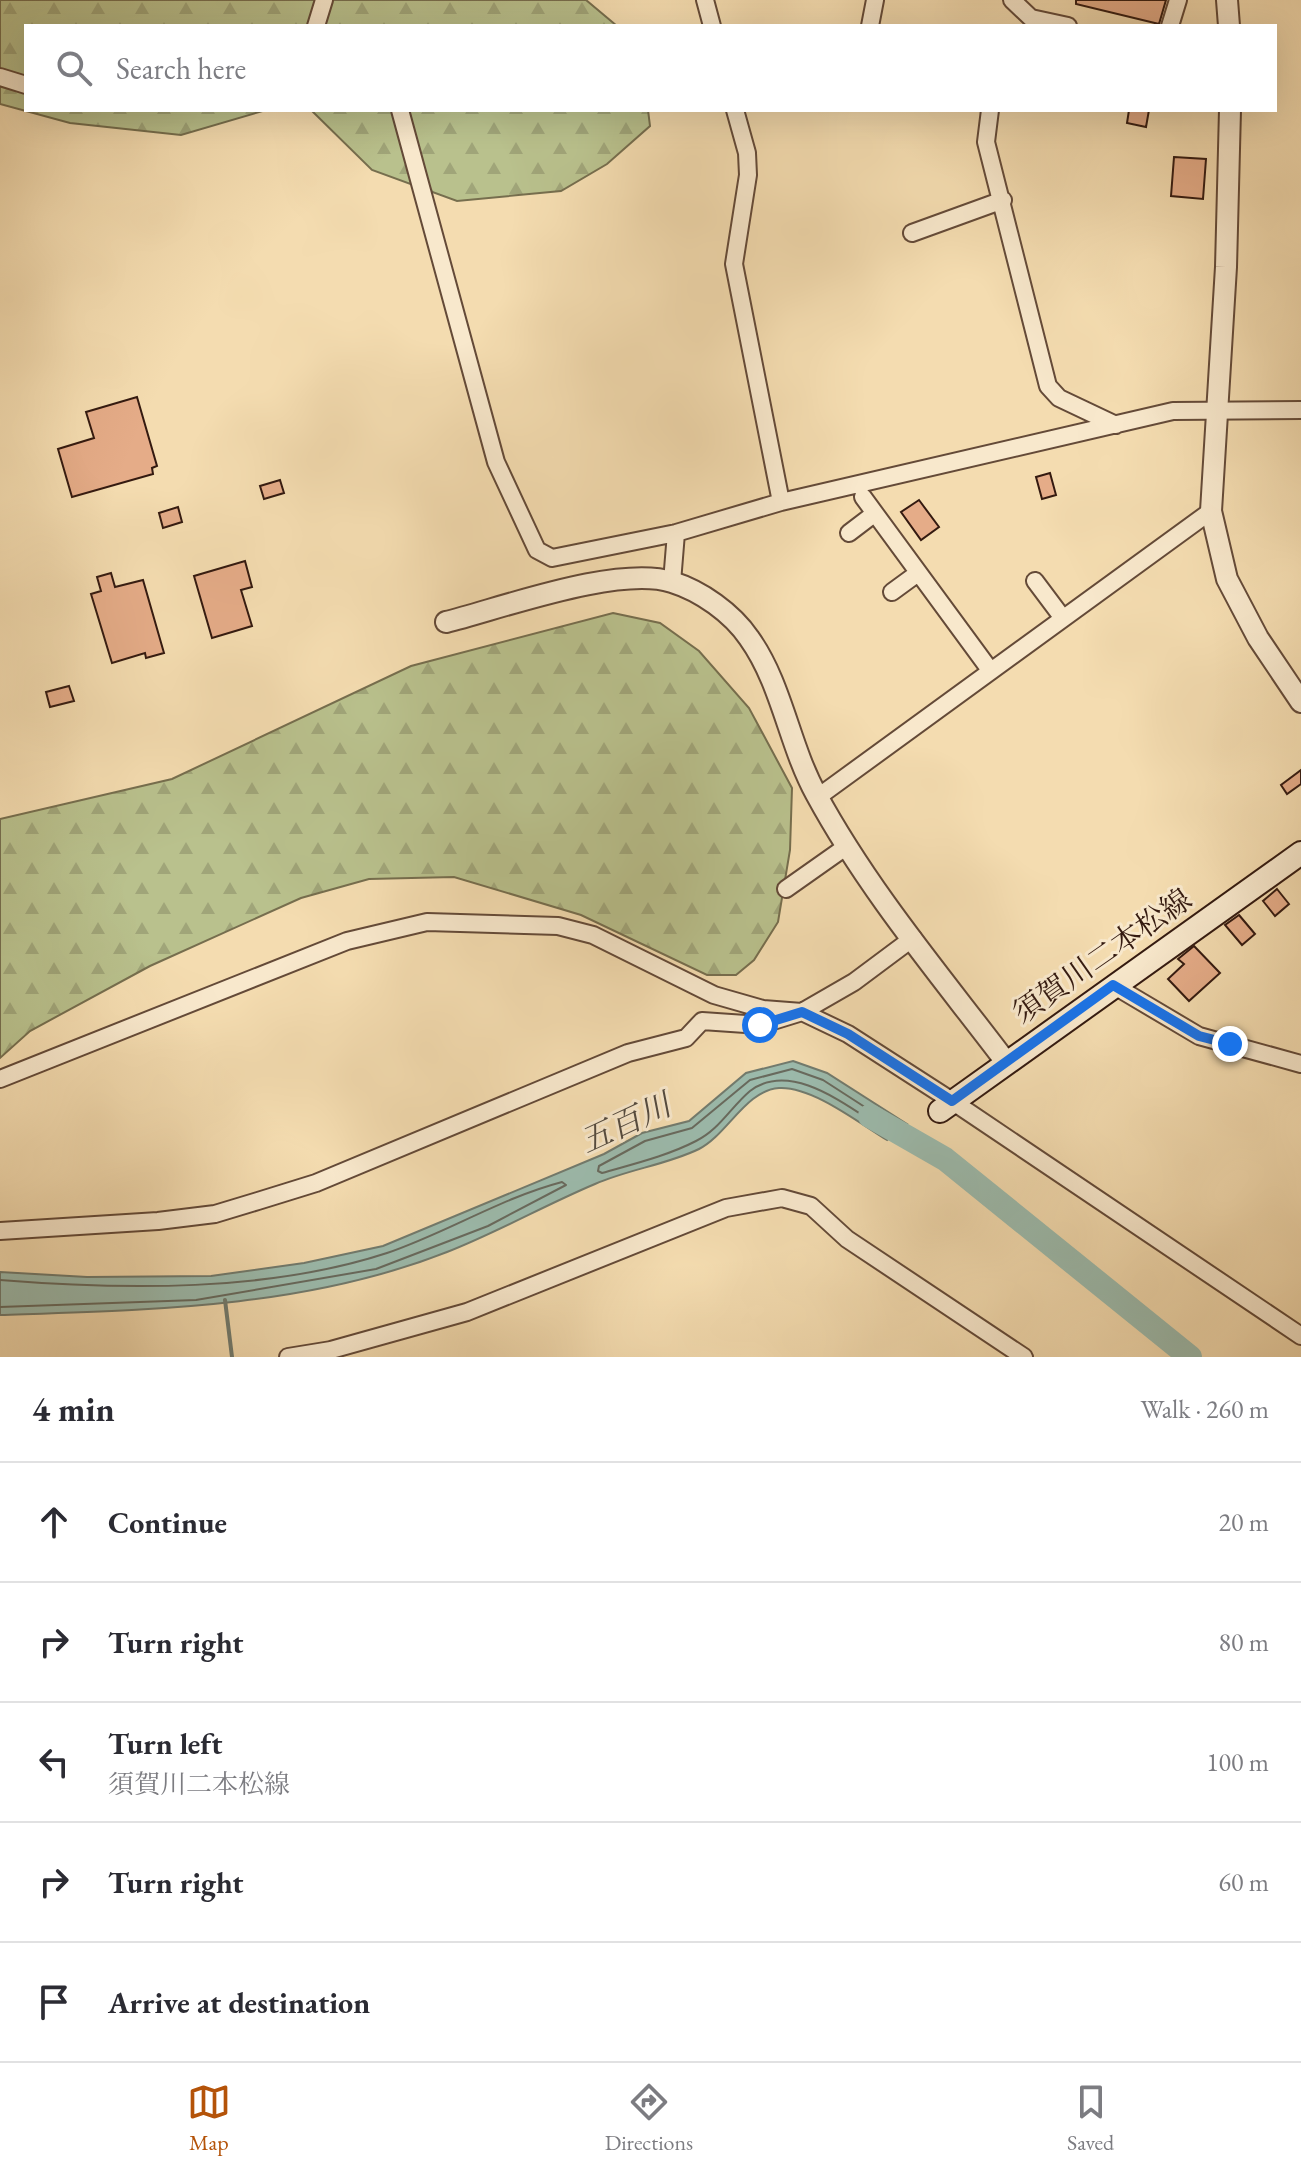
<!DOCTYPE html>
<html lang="en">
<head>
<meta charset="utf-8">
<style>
  :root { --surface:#fff; --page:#f7f7f7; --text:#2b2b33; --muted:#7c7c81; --line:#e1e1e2; --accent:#b45309 }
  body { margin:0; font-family:"EB Garamond","Noto Serif JP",serif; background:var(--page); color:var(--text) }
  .stop { position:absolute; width:24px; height:24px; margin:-18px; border:6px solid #1a73e8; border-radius:50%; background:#fff }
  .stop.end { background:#1a73e8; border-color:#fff; box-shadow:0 2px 8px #0008 }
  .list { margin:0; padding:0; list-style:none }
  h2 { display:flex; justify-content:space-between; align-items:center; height:104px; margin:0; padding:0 32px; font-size:34px }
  h2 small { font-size:26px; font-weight:400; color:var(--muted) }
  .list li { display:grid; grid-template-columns:52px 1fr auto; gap:24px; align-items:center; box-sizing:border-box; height:120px; padding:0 32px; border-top:2px solid var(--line) }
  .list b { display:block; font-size:30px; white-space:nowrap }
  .list p { margin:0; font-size:26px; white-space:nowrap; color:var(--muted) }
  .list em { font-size:26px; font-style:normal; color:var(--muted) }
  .icon { flex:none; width:44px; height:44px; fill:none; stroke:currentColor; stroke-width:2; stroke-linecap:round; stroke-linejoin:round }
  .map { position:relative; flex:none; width:1301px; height:1357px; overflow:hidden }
  .search { position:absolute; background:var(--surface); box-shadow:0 8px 32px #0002; left:24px; right:24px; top:24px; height:88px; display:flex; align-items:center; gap:20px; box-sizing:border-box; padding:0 28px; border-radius:0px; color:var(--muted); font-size:30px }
  .sheet { height:704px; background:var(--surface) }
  nav { display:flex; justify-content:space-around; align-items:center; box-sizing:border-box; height:112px; border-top:2px solid var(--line); background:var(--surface); font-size:22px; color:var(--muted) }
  nav a { display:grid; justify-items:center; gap:4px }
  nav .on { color:var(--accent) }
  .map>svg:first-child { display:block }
  .forest { fill:url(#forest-firs); stroke:#766e4e; stroke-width:2 }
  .water { fill:#9cbbad; stroke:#727b6e; stroke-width:2 }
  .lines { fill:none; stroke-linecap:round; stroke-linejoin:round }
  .shore { stroke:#686a5e; stroke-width:2 }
  .stream { stroke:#727b6e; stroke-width:4 }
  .river { stroke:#9cbbad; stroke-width:24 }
  .building { fill:#e5ac88; stroke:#341a10; stroke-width:2 }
  .minor-casing { stroke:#644a38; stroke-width:20 }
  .tertiary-casing { stroke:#644a38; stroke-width:24 }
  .secondary-casing { stroke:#341a10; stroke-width:26 }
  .minor { stroke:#f8e8cc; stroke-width:16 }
  .tertiary { stroke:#f8e8cc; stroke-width:20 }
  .secondary { stroke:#f8e8cc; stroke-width:22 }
  .route { stroke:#1a73e8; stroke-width:10 }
  .labels { text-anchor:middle; stroke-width:6; stroke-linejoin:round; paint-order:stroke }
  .street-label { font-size:30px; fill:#341a10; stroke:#f8e8cc }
  .water-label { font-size:32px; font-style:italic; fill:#534a3f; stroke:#f8e8cc }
</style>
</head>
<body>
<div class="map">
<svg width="1301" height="1357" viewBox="0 0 1301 1357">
  <defs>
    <pattern id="forest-firs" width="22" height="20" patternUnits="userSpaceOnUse" patternTransform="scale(2)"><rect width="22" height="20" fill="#b9c18d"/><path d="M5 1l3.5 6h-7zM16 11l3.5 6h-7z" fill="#a0a579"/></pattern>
  </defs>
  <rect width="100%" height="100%" fill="#f4dcb0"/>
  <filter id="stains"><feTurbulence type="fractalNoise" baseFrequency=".0025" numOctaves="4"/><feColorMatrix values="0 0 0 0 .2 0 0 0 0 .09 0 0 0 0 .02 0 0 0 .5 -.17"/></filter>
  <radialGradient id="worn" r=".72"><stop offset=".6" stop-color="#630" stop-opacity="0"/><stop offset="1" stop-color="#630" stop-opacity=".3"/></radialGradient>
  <path class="forest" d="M0 0H586L617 26H26V110H266L181 135 70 123 0 104Z
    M311 110H648L650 126 607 164 561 191 457 201 372 170Z
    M613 613 660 623 699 651 749 708 792 788 790 850 778 922 754 960 736 975H707L581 915 454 877 369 879 301 898 150 966 30 1031 0 1058V819L172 779 411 666Z"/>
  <path class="water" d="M793 1061 827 1073 907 1124 887 1140C859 1123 812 1086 779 1088 746 1090 727 1135 699 1149 666 1165 629 1169 595 1184 545 1205 498 1232 447 1252 305 1308 150 1310 0 1315V1272L87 1277 211 1276 304 1263 383 1246 604 1154 642 1133 689 1121 746 1073Z"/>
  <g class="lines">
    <path class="shore" d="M792 1069 823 1080 888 1122 890 1127 884 1129C849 1108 792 1059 750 1091 731 1107 719 1130 696 1141 667 1156 633 1164 602 1173L598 1171 599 1166 645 1141 692 1128 750 1080Z
      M0 1280C124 1290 268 1292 387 1253 446 1233 501 1198 562 1182L566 1185 488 1226 376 1269 196 1300 0 1307"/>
    <path class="stream" d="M225 1300 232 1357"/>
    <path class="river" d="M870 1116 945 1159 1190 1357"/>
  </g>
  <path class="building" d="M1076 0H1166L1159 24 1076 4Z
    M1129 110H1149L1146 127 1127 123Z
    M1174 157 1206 159 1203 199 1171 196Z
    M137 397 157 466 152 468 153 474 72 497 58 449 94 438 86 412Z
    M1050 473 1056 495 1042 499 1036 477Z
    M280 480 284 493 264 499 260 486Z
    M919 500 939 527 921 540 901 512Z
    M178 507 182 522 163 528 159 513Z
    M245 561 252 587 241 590 252 626 212 638 194 576Z
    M111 573 115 587 143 580 164 653 146 658 145 653 112 663 91 594 101 591 97 577Z
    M69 686 74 701 50 707 46 692Z
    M1301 770V784L1287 794 1281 785Z
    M1277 889 1289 904 1275 916 1263 901Z
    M1239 915 1255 934 1242 945 1225 925Z
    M1194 946 1220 973 1189 1001 1168 979 1184 964 1178 959Z"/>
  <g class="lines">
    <defs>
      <path id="minor" d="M705 0 712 26
        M1012 0 1031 18 1068 26
        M316 26 324 0
        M870 26 875 0
        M1170 26 1178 0
        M0 77 26 85
        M400 110 496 462 537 550 552 558 676 533 781 502 1173 411 1301 410
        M735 110 747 153 748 175 734 264 781 502
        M990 110 986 142 1048 386 1059 398 1116 425
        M912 233 1003 200
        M863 497 990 670
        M849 533 874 514
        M1035 581 1062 617
        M672 582 676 533
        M892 592 918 573
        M818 797 1211 511
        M786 889 847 846
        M1113 985 1199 1036 1301 1064
        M0 1079 347 941 427 922 558 926 593 935 714 995 763 1009 802 1012 854 982 913 938
        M0 1231 158 1221 215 1214 258 1201 316 1183 628 1053 686 1038 702 1021 760 1025 802 1012 848 1034 952 1101 1301 1336
        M288 1357 331 1350 467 1312 726 1208 782 1198 811 1206 847 1239 1024 1357"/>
      <path id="tertiary" d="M1227 0 1229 26
        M1230 110 1226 267 1211 511 1227 579 1258 638 1301 702
        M446 622C502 608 618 565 672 582 701 591 732 613 749 638 782 684 789 745 816 794 868 890 940 975 1006 1062"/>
      <path id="secondary" d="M940 1111 1301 853"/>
    </defs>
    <use href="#minor" class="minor-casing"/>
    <use href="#tertiary" class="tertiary-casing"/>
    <use href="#secondary" class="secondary-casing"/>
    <use href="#minor" class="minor"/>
    <use href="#tertiary" class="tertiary"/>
    <use href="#secondary" class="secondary"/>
  </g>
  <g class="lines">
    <path class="route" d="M760 1025 802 1012 848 1034 952 1101 1113 985 1199 1036 1230 1044"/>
  </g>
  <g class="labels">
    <g class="street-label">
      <text transform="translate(1102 956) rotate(-35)" y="10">須賀川二本松線</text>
    </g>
    <g class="water-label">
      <text transform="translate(625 1123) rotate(-25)" y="11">五百川</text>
    </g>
  </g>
  <rect width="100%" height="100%" filter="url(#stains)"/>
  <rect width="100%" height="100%" fill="url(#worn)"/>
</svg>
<div class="stop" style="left:760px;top:1025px"></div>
<div class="stop end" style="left:1230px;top:1044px"></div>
<div class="search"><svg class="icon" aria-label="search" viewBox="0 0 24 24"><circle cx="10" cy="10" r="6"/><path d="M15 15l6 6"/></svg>Search here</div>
</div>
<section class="sheet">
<h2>4 min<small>Walk · 260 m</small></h2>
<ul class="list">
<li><svg class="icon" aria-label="ahead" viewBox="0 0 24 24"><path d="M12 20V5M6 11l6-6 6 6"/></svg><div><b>Continue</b></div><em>20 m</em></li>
<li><svg class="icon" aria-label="right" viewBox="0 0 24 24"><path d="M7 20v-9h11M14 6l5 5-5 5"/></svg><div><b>Turn right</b></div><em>80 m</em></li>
<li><svg class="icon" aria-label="left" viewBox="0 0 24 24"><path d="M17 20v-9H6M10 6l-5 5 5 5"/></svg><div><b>Turn left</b><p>須賀川二本松線</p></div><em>100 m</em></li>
<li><svg class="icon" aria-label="right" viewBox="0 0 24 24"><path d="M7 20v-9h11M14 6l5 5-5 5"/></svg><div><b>Turn right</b></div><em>60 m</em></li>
<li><svg class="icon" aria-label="arrive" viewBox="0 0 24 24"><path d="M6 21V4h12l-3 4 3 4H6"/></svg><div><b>Arrive at destination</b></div></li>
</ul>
</section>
<nav>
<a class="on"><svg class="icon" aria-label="map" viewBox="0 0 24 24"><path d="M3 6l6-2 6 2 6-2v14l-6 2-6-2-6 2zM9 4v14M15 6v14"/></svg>Map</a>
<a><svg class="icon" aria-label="directions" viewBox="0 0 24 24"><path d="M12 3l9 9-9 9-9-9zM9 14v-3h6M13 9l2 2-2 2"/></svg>Directions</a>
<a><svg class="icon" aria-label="saved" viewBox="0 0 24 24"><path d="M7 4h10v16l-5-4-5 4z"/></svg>Saved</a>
</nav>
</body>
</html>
